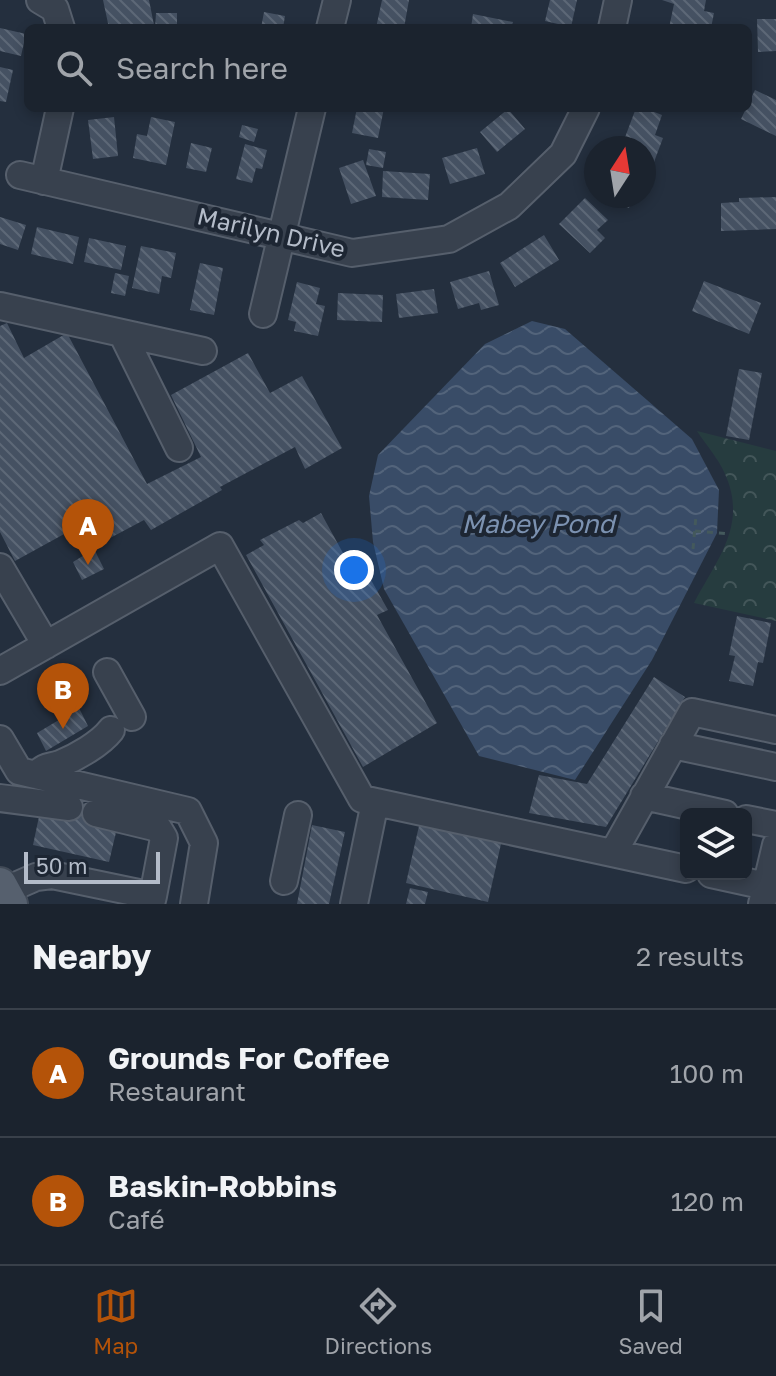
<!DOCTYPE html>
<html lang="en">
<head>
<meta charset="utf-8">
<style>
  :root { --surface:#1b232e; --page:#282f3a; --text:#f1f3f6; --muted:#a0a4aa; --line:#39404a; --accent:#b45309 }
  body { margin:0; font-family:"Golos Text",sans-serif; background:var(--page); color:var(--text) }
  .controls { position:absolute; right:24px; bottom:24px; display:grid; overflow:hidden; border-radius:12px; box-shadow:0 4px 12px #0003 }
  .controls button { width:72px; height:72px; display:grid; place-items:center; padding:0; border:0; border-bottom:2px solid var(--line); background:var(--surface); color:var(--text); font:40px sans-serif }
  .compass { position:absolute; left:584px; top:136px; width:72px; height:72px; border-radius:50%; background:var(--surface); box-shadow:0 4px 12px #0003; rotate:12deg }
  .scale { position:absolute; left:24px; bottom:20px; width:136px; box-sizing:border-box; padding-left:8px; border:4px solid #b4bcc9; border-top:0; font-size:22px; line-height:28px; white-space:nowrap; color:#b4bcc9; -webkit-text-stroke:6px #1d2633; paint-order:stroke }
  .you { position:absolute; left:354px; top:570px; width:28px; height:28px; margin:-20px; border:6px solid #fff; border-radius:50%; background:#1a73e8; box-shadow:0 0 0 12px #1a73e833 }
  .badge { display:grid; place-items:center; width:52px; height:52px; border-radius:50%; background:var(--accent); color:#fff; font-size:26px; font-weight:700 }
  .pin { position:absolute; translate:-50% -66px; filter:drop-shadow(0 2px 4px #0008) }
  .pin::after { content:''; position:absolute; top:42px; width:28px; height:24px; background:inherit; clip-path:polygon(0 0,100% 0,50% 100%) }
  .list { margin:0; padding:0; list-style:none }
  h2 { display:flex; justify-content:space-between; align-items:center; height:104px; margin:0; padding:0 32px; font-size:34px }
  h2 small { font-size:26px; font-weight:400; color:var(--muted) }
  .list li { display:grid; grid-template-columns:52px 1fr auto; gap:24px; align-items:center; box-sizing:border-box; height:128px; padding:0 32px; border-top:2px solid var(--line) }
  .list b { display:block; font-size:30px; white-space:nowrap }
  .list p { margin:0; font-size:26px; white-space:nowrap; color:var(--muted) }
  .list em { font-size:26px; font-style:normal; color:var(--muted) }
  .icon { flex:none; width:44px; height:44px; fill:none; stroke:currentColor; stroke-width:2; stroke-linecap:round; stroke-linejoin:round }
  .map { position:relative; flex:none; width:776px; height:904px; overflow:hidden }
  .search { position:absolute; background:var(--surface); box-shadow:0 4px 12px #0003; left:24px; right:24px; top:24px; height:88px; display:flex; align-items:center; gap:20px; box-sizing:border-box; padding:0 28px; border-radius:12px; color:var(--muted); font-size:30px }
  .sheet { height:360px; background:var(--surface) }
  nav { display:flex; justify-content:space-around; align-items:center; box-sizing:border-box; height:112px; border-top:2px solid var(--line); background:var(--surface); font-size:22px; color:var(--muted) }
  nav a { display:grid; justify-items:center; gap:4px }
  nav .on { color:var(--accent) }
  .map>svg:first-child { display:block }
  .forest { fill:url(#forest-crowns) }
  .water { fill:url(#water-waves) }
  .building { fill:url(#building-back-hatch) }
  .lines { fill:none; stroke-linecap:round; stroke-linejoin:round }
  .minor-casing { stroke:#565f6c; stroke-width:30 }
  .major-casing { stroke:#414a57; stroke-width:36 }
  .path { stroke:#44595c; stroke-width:3; stroke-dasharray:6 6; stroke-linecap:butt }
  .minor { stroke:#38414e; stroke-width:26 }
  .major { stroke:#56606e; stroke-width:32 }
  .labels { text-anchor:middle; stroke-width:8; stroke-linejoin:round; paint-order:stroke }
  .street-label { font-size:24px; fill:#b4bcc9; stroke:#1d2633 }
  .water-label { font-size:26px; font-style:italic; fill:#7c92b1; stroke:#1d2633 }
</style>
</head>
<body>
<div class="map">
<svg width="776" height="904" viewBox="0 0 776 904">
  <defs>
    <pattern id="forest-crowns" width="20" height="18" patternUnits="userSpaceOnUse" patternTransform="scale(2)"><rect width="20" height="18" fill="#263c3f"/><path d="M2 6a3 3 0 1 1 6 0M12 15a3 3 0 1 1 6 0" fill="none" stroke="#435659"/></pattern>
    <pattern id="water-waves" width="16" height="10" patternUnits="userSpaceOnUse" patternTransform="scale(2)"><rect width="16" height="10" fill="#394c67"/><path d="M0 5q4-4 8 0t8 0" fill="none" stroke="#53647b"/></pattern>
    <pattern id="building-back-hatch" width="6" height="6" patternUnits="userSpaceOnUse" patternTransform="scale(2)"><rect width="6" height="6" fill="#455162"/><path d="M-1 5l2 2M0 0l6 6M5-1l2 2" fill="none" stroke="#5d6877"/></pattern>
  </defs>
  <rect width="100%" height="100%" fill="#242f3e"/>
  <path class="forest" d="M697 431 776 451V621L694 603C717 559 748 525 725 474 719 459 706 445 697 431Z"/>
  <path class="water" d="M532 321 565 329 692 439 719 490 717 533 652 660 575 780 479 756 384 589 373 542 369 496 378 455 485 344Z"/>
  <path class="building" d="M103 0H149L154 25 109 28Z
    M382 0H409L404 28H376Z
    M550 0H577L571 27 545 21Z
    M662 0H706L704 11 714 13 711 28H669L674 4Z
    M264 12 285 16 283 28H261Z
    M156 13H177V28H155Z
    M473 14 513 22 511 28H471Z
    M757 19H776V51L758 52Z
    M0 28 26 34 21 56 0 51Z
    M0 67 13 70 6 102 0 101Z
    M755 90 776 100V136L741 119Z
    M357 108H384L378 138 352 133Z
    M636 108H644L662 115 655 135 663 138 654 162 644 159V148H621Z
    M508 109 525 129 497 152 480 132Z
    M114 117 118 156 93 159 88 120Z
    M151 117 175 122 166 165 133 158 137 134 147 136Z
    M242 125 258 129 254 142 239 137Z
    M191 143 212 148 206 172 186 168Z
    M245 144 267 150 262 169 256 168 252 183 236 179Z
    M477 148 485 174 450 184 442 158Z
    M369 149 386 152 383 168 366 165Z
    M363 160 376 196 351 204 339 168Z
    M383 171 430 174 428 200 382 197Z
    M600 196H634L629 208Z
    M776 197V229L721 231V203L739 202V198Z
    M585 198 608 220 597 230 605 238 590 253 559 224Z
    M0 217 26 225 18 250 0 244Z
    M37 227 79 237 73 264 31 254Z
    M544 235 559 260 515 287 500 263Z
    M89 238 126 246 121 270 84 262Z
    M141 246 176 253 171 278 162 276 159 294 132 288Z
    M200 263 223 268 214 315 190 310Z
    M489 271 499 305 481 310 479 303 458 309 450 282Z
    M115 273 129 276 125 296 111 293Z
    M704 281 761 303 749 334 692 311Z
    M297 282 320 288 316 304 325 306 318 336 294 331 296 322 288 320Z
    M434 289 438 313 399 318 396 294Z
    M338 293 383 295 382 322 337 320Z
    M7 323 24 358 67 333 147 484 201 457 171 395 248 353 270 393 302 376 342 448 305 469 295 447 220 487 222 490 151 530 144 520 97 545 86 522 15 561 0 532V326Z
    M739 369 762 373 749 440 726 436Z
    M321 513 360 584 371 580 388 610 377 615 437 723 363 767 246 555 264 545 260 540 299 520 303 523Z
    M94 549 104 569 82 580 73 562Z
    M737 616 771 623 763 663 758 662 753 686 729 681 735 656 729 655Z
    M654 677 685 697 606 827 529 813 539 775 587 784Z
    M79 708 88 726 46 751 37 733Z
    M71 802 97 808 118 824 109 862 33 845 41 807Z
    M421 817 503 835 488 902 406 883Z
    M312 825 345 832 329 904H297Z
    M410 888 428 892 425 904H406Z"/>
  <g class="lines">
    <defs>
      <path id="minor" d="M40 0 55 9 61 28
        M330 28 337 0
        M612 28 618 0
        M20 175 352 253 449 239 509 206 563 154 586 108
        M44 181 60 108
        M0 306 203 351
        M263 314 312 108
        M122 333 179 448
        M0 567 46 645
        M0 671 220 546 362 799 686 869
        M107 672 132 717
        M0 739 19 771 188 811 204 843 194 904
        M673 745 776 767
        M36 775C47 765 47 768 60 764 77 757 100 744 111 730
        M644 796 725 814
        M0 798 69 807
        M96 813 158 828 164 838 153 896
        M746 819 776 825
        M613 853 692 712 776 730
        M711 874 766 886
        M284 881 298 815
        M4 891 36 877 52 875 153 896 151 904
        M354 904 375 802
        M762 904 776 845"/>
      <path id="major" d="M0 884 11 904"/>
    </defs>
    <use href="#minor" class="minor-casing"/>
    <use href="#major" class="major-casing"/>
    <path class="path" d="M695 531 730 534
      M693 549 696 516"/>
    <use href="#minor" class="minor"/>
    <use href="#major" class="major"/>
  </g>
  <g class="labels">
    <g class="street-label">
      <text transform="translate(271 233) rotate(13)" y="8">Marilyn Drive</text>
    </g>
    <g class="water-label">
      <text x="538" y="533">Mabey Pond</text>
    </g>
  </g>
</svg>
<div class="controls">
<button><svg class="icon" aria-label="layers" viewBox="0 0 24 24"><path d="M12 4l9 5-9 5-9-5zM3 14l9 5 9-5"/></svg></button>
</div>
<svg class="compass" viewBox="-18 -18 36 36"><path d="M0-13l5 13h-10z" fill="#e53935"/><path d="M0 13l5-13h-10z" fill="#a0a4aa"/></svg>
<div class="scale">50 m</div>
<div class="you"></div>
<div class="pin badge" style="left:88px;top:565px">A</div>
<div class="pin badge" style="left:63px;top:729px">B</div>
<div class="search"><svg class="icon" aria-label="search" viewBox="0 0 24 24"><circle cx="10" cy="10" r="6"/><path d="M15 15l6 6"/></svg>Search here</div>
</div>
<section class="sheet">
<h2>Nearby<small>2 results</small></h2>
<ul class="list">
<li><span class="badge">A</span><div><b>Grounds For Coffee</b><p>Restaurant</p></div><em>100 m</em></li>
<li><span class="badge">B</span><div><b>Baskin-Robbins</b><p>Café</p></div><em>120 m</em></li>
</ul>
</section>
<nav>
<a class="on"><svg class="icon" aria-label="map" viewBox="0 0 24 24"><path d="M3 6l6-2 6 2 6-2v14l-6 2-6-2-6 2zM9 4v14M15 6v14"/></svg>Map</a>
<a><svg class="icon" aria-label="directions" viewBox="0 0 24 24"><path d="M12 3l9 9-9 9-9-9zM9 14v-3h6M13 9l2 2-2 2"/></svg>Directions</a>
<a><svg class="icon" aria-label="saved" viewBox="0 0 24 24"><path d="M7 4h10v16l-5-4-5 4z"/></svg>Saved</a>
</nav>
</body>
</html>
